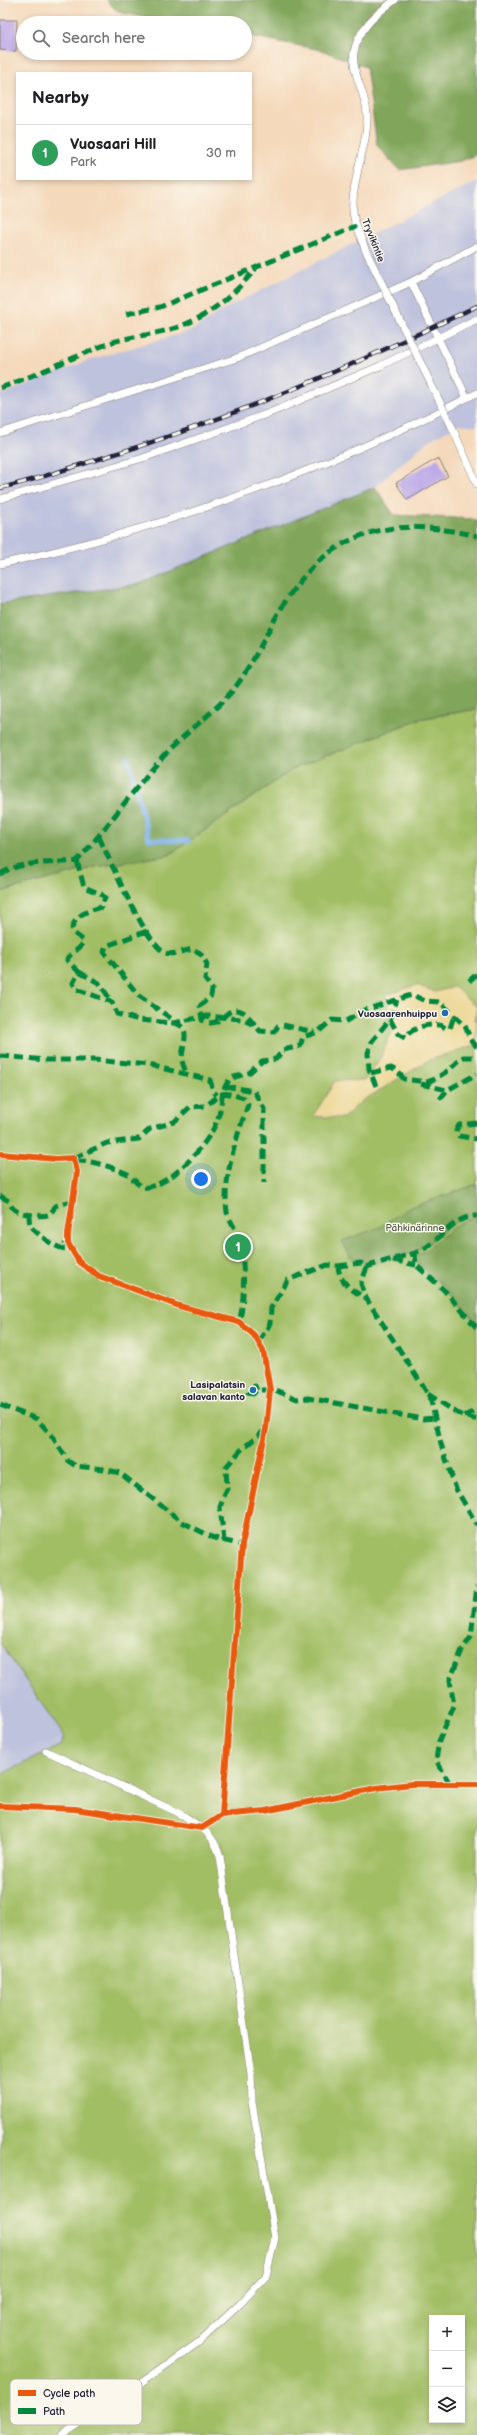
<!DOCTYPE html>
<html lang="en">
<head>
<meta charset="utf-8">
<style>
  :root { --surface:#fff; --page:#f6f6f6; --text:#202124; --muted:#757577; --line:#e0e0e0; --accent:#7c3aed }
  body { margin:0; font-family:"Balsamiq Sans",sans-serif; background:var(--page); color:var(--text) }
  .controls { position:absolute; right:12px; bottom:12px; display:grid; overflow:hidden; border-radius:0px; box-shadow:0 2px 6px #0003 }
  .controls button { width:36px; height:36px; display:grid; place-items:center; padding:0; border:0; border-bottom:1px solid var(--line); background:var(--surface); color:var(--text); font:20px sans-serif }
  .you { position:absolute; left:201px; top:1179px; width:14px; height:14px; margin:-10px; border:3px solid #fff; border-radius:50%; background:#1a73e8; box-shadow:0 0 0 6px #1a73e833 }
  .badge { display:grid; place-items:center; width:26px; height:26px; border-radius:50%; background:var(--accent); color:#fff; font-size:13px; font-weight:700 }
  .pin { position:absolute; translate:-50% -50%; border:2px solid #fff; box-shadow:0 1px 4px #0006 }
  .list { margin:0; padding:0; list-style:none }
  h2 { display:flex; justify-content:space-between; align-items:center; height:52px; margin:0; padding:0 16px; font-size:17px }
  h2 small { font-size:13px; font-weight:400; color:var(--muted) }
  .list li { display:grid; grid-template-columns:26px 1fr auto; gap:12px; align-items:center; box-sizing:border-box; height:56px; padding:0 16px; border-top:1px solid var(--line) }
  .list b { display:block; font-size:15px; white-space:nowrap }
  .list p { margin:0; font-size:13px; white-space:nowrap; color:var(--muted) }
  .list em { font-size:13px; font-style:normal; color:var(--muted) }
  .icon { flex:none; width:22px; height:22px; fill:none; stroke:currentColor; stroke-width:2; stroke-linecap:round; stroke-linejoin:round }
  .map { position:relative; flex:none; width:477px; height:2435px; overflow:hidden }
  .search { position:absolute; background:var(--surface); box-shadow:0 2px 6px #0003; left:16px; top:16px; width:236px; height:44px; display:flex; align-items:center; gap:10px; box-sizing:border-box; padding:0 14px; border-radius:22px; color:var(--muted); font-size:15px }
  .panel { position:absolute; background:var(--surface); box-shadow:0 2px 6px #0003; left:16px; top:72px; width:236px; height:108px; border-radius:0px }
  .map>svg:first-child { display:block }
  .industrial { fill:#bfc2dd }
  .green { fill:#a2be65; stroke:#627050; fill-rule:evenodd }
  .forest { fill:#81a55a; stroke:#52644a }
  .sand { fill:#eeda9e; stroke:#887e6c }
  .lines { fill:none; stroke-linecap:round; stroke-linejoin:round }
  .stream { stroke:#7bb0e9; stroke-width:5 }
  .building { fill:#b5a0e7 }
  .service-casing { stroke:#8b7e7b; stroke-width:8 }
  .service { stroke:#fff; stroke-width:7 }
  .rail-casing { stroke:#22223b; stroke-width:4.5 }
  .rail { stroke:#fbf7ec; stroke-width:3; stroke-dasharray:9; stroke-linecap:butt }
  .service-bridge-casing { stroke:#8b7e7b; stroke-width:8; stroke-linecap:butt }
  .service-bridge { stroke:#fff; stroke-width:7 }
  .quiet { stroke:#00873e; stroke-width:5; stroke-dasharray:10 5; stroke-linecap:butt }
  .cycleway-casing { stroke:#fbf7ec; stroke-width:8 }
  .cycleway { stroke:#e8590c; stroke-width:6 }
  .poi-dot { fill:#1f6fb2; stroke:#fbf7ec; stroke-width:1.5 }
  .labels { text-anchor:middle; stroke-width:3; stroke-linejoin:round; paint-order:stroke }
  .street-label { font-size:10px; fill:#22223b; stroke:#fbf7ec }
  .poi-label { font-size:10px; font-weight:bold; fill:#22223b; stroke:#fbf7ec; text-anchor:end }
  .park-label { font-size:10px; fill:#4f594a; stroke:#fbf7ec }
  .key { fill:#fbf7ec; stroke:#bab7b7; stroke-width:1 }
  .key-label { font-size:11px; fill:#22223b }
</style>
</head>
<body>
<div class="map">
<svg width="477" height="2435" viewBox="0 0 477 2435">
  <rect width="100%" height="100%" fill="#fbf7ec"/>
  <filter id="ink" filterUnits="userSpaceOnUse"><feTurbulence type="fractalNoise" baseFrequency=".025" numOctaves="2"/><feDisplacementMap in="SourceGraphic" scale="8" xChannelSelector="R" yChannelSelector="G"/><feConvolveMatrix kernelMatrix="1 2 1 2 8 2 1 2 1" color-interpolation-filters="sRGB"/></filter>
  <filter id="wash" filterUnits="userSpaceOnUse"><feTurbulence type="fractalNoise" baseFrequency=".012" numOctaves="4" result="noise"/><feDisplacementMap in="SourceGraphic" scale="16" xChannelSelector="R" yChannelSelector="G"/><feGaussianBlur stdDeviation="0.9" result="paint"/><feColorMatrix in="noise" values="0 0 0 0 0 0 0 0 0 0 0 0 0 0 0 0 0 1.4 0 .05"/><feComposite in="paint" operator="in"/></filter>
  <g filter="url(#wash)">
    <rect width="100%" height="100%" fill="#f4d9bb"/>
    <path class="industrial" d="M477 181V426L459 424 428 441 375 487 139 584 0 604V395L89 360 193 330 224 309Z
      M0 1643 64 1736 61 1745 0 1775Z"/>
    <path class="green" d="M477 709V2435H0V1775L61 1745 64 1736 0 1643V892L95 867 169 855 293 769 419 719ZM432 2318H462V2420H432Z"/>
    <path class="forest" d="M106 0H477V154L461 161 399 170 377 145 366 67 321 50 245 35V23H177L118 12Z
      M375 487 394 515 473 519 477 522V709L419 719 293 769 169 855 95 867 0 892V604L139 584Z
      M477 1184V1214C452 1217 441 1237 420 1249 405 1257 384 1260 367 1265L350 1256 342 1241 380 1227 408 1208Z
      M477 1217V1324L447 1289 418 1263 417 1255C439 1245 452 1220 477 1217Z"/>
    <path class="sand" d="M417 985 435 992 454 987 477 1007 475 1020H477V1044L429 1060 362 1101 343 1118 313 1116 335 1081 366 1080 381 1057 392 1031 386 995Z"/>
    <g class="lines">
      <path class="stream" d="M128 758 149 839 189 841"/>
    </g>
    <g id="blocks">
      <path class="building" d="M0 20H17L16 51 0 50Z
        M438 458 448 476 407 500 396 483Z"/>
    </g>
  </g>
  <g filter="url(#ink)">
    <use href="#blocks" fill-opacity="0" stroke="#8b7e7b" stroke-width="1"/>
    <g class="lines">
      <defs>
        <path id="service" d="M366 251C360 235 351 219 353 202 354 172 368 144 367 114 366 93 351 73 354 52 358 29 377 13 395 0
          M411 282 467 398
          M452 427 477 484
          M0 433 237 358 411 282 477 246
          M0 499 143 458 272 412 380 366 477 319
          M0 564C165 529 327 469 477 393
          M46 1751 181 1814C201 1827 213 1833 220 1856L251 2074 252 2102 275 2238 266 2276 240 2304 199 2342 141 2383 62 2435"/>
      </defs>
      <use href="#service" class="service-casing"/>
      <use href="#service" class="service"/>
      <defs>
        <path id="rail" d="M0 488C33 481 66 469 99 459 231 419 353 366 477 306"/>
      </defs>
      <use href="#rail" class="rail-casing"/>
      <use href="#rail" class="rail"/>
      <defs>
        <path id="service-bridge" d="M366 251 452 427"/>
      </defs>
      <use href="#service-bridge" class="service-bridge-casing"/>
      <use href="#service-bridge" class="service-bridge"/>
      <path class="quiet" d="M126 314 160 307 356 226
        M0 388C37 375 73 357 110 343 131 336 154 335 175 328 209 317 235 294 257 267
        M99 837C109 858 147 947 166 953 173 956 185 950 193 949L200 953 207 964 205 979 212 989 211 996 200 1006 202 1020C222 1032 225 1002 243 1012 249 1016 255 1025 260 1031L274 1032 278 1026 283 1025 314 1032
        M77 861 84 887 101 894 105 898 101 907C88 911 76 914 72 928L75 934 84 941C80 951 70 952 67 960L79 972 73 983 76 989 112 1002 117 1014 139 1020 173 1023 207 1016 241 1019 252 1024
        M0 874C23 860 51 864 77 861 107 828 132 791 162 758 183 734 214 713 234 689 257 659 270 623 291 593 339 524 401 518 477 536
        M147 931 106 946 104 952 139 996 176 1022
        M79 972 99 983 112 1002
        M469 981 477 974
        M390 1019 398 1034 405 1038C412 1027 427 1024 439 1025 444 1025 444 1030 450 1028L454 1016
        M173 1023C194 1026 181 1047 182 1061 183 1065 185 1070 187 1074
        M0 1056 47 1060H94L149 1065 210 1080 213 1091 217 1095
        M371 1073 391 1068 397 1071 404 1079 427 1082 435 1079 449 1070 463 1057H477
        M421 1084 447 1090 477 1074
        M225 1086 254 1091 264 1109V1183
        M376 1086 369 1069 368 1053 372 1041 390 1019 397 1000
        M440 1099 447 1090
        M477 1123 459 1125 456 1131 459 1136 477 1139
        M74 1158 107 1143 139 1139 150 1129 174 1122 190 1107 206 1106C224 1091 220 1091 244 1098L248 1105C237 1135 222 1180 227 1212 229 1220 236 1229 239 1237 245 1256 245 1303 239 1322
        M76 1161C91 1160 111 1167 126 1173 134 1177 138 1189 148 1187 173 1184 211 1141 218 1118 223 1104 219 1091 231 1078L249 1073 262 1061 276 1059 283 1050 300 1046 303 1037 318 1032 332 1020 346 1021 365 1010 408 996 413 995 425 1001 440 1002 465 1026 471 1040 477 1047
        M0 1196 9 1201C11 1206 12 1209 17 1211 23 1214 44 1218 50 1214 52 1212 54 1209 55 1206L72 1201
        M29 1213C29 1218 29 1224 32 1228 39 1235 55 1248 65 1249V1244L68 1243
        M415 1252 416 1265 444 1290 477 1328
        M393 1260 416 1265
        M338 1266 361 1263 367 1267C384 1260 403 1258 420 1251 441 1241 453 1215 477 1216
        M367 1267 361 1284 366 1298 430 1397 441 1444 456 1489 477 1525
        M258 1341 266 1331 270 1323 271 1308 288 1280 327 1265 338 1266C339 1282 352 1291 366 1298
        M257 1390 255 1386 248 1389V1392L253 1394 257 1390H275L297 1399 308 1398 423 1419 437 1418
        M428 1394 457 1413 477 1420
        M0 1405 37 1419 52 1436 68 1461 76 1466 103 1469 120 1473 182 1522 214 1538 242 1545
        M464 1416 477 1410
        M224 1541 220 1507 227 1489 226 1467 241 1450 265 1430
        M450 1784 436 1760 439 1741 454 1706 450 1680 462 1650 471 1637 477 1586"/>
      <defs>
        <path id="cycleway" d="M0 1154 56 1159 74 1158 77 1172 68 1234V1243L79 1262 99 1276 179 1306 239 1322 254 1335 263 1350 270 1390 266 1429 242 1545 222 1815 202 1828 75 1809 0 1806
          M222 1815 265 1811 376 1788 412 1784H477"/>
      </defs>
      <use href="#cycleway" class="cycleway-casing"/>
      <use href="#cycleway" class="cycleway"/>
    </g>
  </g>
  <g class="poi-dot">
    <circle cx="445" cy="1013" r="4"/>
    <circle cx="253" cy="1390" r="4"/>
  </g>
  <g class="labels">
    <g class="street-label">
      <text transform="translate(374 240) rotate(68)" y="4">Tryvikintie</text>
    </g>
    <g class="poi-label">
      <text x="437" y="1017">Vuosaarenhuippu</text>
      <text x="245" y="1388">Lasipalatsin<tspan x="245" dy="12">salavan kanto</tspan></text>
    </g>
    <g class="park-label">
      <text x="415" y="1231">Pähkinärinne</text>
    </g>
  </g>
  <rect x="10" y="2379" width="132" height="46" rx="6" class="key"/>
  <rect x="18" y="2390" width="18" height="6" fill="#e8590c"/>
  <rect x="18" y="2408" width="18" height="6" fill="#00873e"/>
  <g class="key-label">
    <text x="43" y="2397">Cycle path</text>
    <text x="43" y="2415">Path</text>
  </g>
</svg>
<div class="controls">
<button>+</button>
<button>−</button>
<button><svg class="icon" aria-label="layers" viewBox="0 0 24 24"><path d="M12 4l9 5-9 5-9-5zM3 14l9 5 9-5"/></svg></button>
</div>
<div class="you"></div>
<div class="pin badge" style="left:238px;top:1247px;background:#2e9e5b">1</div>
<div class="search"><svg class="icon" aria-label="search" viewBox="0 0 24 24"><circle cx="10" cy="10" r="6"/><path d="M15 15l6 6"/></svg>Search here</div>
<section class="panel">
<h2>Nearby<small></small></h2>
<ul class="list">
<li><span class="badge" style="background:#2e9e5b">1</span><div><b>Vuosaari Hill</b><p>Park</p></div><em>30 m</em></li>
</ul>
</section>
</div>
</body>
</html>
